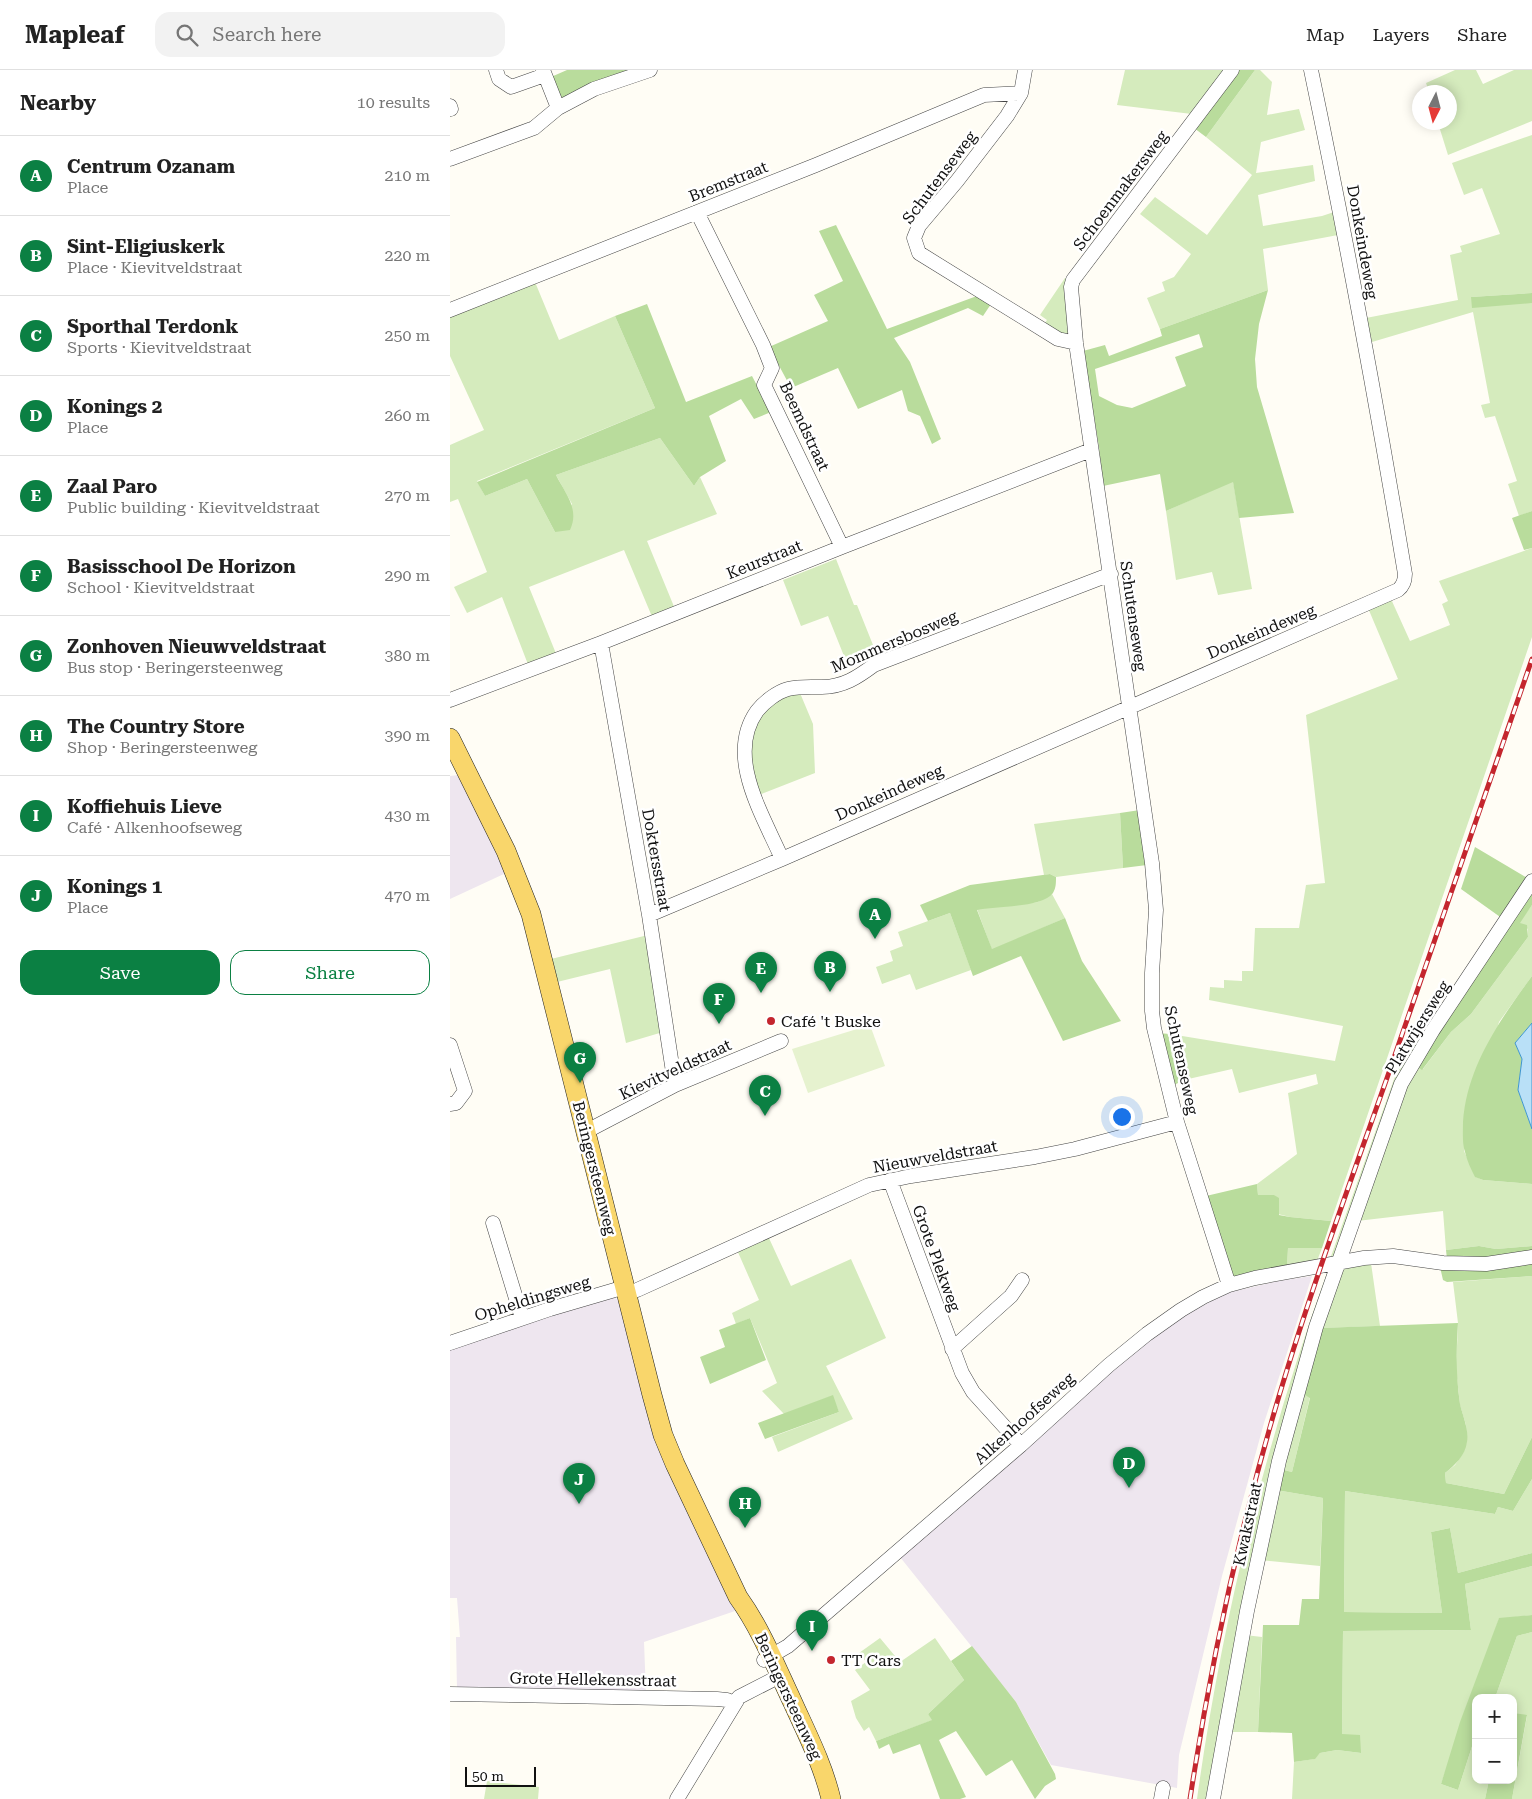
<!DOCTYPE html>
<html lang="en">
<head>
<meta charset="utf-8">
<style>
  :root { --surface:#fff; --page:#f2f2f2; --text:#222; --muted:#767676; --line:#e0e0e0; --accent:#0b8043 }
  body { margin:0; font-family:"Roboto Serif",serif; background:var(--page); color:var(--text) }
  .controls { position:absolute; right:15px; bottom:15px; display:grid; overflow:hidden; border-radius:10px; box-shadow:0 2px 12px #0003 }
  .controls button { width:45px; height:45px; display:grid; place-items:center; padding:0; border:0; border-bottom:1px solid var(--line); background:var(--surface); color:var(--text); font:25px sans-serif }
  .compass { position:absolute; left:962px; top:15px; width:45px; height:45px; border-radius:50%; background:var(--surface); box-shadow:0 2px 12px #0003; rotate:186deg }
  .scale { position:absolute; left:15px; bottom:12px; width:71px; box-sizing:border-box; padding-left:5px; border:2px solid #111; border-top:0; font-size:14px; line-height:18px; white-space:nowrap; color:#111; -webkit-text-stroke:4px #fff; paint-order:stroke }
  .you { position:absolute; left:671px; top:1046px; width:18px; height:18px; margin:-12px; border:4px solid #fff; border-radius:50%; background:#1a73e8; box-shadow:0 0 0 8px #1a73e833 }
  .badge { display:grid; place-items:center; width:32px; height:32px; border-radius:50%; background:var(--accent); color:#fff; font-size:16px; font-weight:700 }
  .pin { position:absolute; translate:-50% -41px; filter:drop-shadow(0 1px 2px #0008) }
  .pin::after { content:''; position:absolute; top:26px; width:18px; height:15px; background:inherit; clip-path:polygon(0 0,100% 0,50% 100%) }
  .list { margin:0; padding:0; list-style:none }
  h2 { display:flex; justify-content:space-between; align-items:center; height:65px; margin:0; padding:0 20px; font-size:21px }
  h2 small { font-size:16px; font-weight:400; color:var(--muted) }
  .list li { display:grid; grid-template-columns:32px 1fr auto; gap:15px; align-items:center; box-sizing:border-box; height:80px; padding:0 20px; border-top:1px solid var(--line) }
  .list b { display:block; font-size:19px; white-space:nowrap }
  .list p { margin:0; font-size:16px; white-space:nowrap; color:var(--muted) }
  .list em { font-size:16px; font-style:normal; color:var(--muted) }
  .actions { display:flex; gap:10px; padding:15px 20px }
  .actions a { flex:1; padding:11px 0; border:1px solid var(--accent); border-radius:15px; text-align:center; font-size:18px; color:var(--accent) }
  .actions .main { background:var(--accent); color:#fff }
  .icon { flex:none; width:28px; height:28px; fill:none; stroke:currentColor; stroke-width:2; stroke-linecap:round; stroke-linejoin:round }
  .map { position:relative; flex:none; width:1082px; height:1729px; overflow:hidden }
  header { display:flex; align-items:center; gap:30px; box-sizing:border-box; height:70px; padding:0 25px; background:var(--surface); border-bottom:1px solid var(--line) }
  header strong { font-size:24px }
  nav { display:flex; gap:28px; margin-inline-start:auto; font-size:18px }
  .search { width:350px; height:45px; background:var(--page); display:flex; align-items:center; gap:12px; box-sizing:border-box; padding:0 18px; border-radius:15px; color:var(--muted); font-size:19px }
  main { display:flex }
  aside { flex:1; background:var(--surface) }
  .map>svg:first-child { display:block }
  .industrial { fill:#eee6ef }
  .green { fill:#d5ebbd }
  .forest { fill:#b9dc9c; fill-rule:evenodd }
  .pitch { fill:#e6f2cf }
  .water { fill:#b9e0f7; stroke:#3f96cf }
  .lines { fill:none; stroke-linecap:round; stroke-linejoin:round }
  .minor-casing { stroke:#444; stroke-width:15 }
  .major-casing { stroke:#222; stroke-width:20 }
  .minor { stroke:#fff; stroke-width:14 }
  .major { stroke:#f9d66b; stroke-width:19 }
  .rail-casing { stroke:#c4262e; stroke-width:5 }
  .rail { stroke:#fff; stroke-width:3; stroke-dasharray:9; stroke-linecap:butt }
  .poi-dot { fill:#c4262e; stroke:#fff; stroke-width:2 }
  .labels { text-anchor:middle; stroke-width:5; stroke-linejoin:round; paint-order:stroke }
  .street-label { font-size:16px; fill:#111; stroke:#fff }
  .poi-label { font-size:16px; fill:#111; stroke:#fff; text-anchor:start }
</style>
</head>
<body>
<header>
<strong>Mapleaf</strong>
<div class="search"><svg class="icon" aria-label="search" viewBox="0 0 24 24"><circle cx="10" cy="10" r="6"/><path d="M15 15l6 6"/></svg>Search here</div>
<nav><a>Map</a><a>Layers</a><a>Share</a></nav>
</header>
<main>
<aside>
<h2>Nearby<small>10 results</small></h2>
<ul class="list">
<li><span class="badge">A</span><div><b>Centrum Ozanam</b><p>Place</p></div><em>210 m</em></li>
<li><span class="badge">B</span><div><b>Sint-Eligiuskerk</b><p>Place · Kievitveldstraat</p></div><em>220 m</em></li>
<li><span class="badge">C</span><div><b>Sporthal Terdonk</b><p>Sports · Kievitveldstraat</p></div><em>250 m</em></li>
<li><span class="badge">D</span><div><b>Konings 2</b><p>Place</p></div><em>260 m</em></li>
<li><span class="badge">E</span><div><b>Zaal Paro</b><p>Public building · Kievitveldstraat</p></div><em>270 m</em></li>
<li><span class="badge">F</span><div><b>Basisschool De Horizon</b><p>School · Kievitveldstraat</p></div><em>290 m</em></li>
<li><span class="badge">G</span><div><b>Zonhoven Nieuwveldstraat</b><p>Bus stop · Beringersteenweg</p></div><em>380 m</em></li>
<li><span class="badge">H</span><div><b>The Country Store</b><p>Shop · Beringersteenweg</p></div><em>390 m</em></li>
<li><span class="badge">I</span><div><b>Koffiehuis Lieve</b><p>Café · Alkenhoofseweg</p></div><em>430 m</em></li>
<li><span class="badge">J</span><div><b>Konings 1</b><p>Place</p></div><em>470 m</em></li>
</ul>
<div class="actions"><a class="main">Save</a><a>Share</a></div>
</aside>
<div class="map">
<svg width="1082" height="1729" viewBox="0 0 1082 1729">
  <rect width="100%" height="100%" fill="#fffdf5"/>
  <path class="industrial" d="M9 705 56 803 0 829V706Z
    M862 1206 814 1353 772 1506 729 1685 727 1718 601 1695 566 1632 450 1487 657 1306 695 1274 736 1245 776 1223 828 1211Z
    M152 1228H165L171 1232 193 1326 220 1406 271 1507 285 1541 194 1572 196 1623 7 1620 6 1567H10L7 1528H0V1276Z"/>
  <path class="green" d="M675 0H776L742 44 667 35Z
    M805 0H810L822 12 817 45 849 39 855 60 811 72 806 103 863 95 865 111 808 125 813 156 872 146 884 142 888 165 813 179 818 220 710 259 697 228 715 221 712 212 724 207 741 184 690 144 705 127 757 165 802 105 756 67Z
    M1005 0H1026L1033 14 1064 0H1082V51L998 85 988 53 999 52V22H979L976 13Z
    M1082 65V223L1021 227 1082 233V441L1069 446 1058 414 1067 411 1045 346 1035 348 1031 335 1040 333 1023 242 922 272 916 248 1008 230 1000 185 1012 182 1010 176 1050 164 1032 118 1014 125 1002 93Z
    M615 208 620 212V259L617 264 610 265 593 256 597 250 590 245Z
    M85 212 109 270 165 246 205 338 27 411 35 426 77 409 105 462 122 434 106 405 210 368 244 416 250 407 267 444 197 471 225 539 203 549 174 480 79 517 107 586 79 597 52 527 17 543 4 517 37 502 8 429 0 432V375L34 360 0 286V247Z
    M783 411 802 519 768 525 762 502 726 510 716 441Z
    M1082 478V567L881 1151 840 1147 828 1144 829 1138 824 1125H808L807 1114 847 1084 838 1023 868 1014 866 1004 789 1023 782 999 734 1010 721 984 720 964 885 991 893 956 759 930 760 917 774 918V910L792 911V901H803L805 858H849L856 815 875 813 856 645 948 609 918 538 941 529 960 571 1000 555 992 534 998 531 989 511Z
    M386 489 404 535H407L427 585 398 596 378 546 351 556 333 510Z
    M350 623 363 654 365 703 309 725C306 714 301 703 299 691 297 680 300 670 304 661 314 637 324 627 350 623Z
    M670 743 673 798 606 807 600 804 594 805 584 754Z
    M602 824 615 848 542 880 527 839 588 832Z
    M1082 835V906L1049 952 1014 1081 1026 1107 1033 1110 1082 1114V1176L1046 1179 1029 1176 996 1180 993 1141 907 1151 965 995 973 999 1001 962 1021 944 1078 867V859L1069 853Z
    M500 843 521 900 466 920 460 904 432 914 426 897 443 891 440 881 453 876 448 862Z
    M198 865 213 962 176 973 160 899 107 912 101 889Z
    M959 967 971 973 888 1186 880 1189Z
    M318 1166 341 1216 401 1189 436 1268 376 1296 403 1349 328 1382 322 1367 389 1342 382 1326 334 1344 312 1321 327 1313 300 1248 286 1254 282 1243 309 1230 287 1180Z
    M838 1177 872 1178 867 1191 837 1196Z
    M921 1193 930 1256 870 1258 895 1196Z
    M878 1200H882L859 1268 758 1729H747C772 1549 816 1370 878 1200Z
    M1082 1206V1367L1054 1424 996 1413 995 1403 1005 1395 1013 1383 1017 1371 1016 1355 1010 1335 1006 1299 1008 1253 1003 1212Z
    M850 1322 860 1327 842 1402 830 1399Z
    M1082 1409V1483L1008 1503 1000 1458 981 1462 992 1543 894 1542 895 1421 1045 1444 1048 1437 1063 1441Z
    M826 1420 873 1428 870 1496 810 1490Z
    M1082 1496V1545L1049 1549 991 1714 1008 1720 1026 1664V1710H1039L1035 1729H842L844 1692 864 1689 870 1683 887 1680 911 1683 892 1664 893 1561 1021 1560 1015 1514Z
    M1082 1562V1729H1062L1077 1646 1063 1643V1628H1045L1067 1566Z
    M795 1565 812 1567 808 1662H778Z
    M430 1568 450 1592 485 1568 514 1610 478 1644 483 1650 426 1671 419 1657 414 1661 406 1648 401 1631 420 1620 405 1600 416 1592 409 1583Z
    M37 1711 89 1717 88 1729H34Z"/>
  <path class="forest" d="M117 0H184L111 31 101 7Z
    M787 0H805L756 67 744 58Z
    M386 155 437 259 527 226 541 234 533 246 518 238 444 268 460 292 491 369 482 374 470 346 458 341 452 320 408 339 388 298 341 318 319 277 378 251 364 225 393 211 369 161Z
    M818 220 809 254 805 289 807 317 844 443 789 448 783 412 716 441 710 404 653 416 649 377 633 281 655 275 659 286 712 266 710 259ZM749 264 753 277 725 287 736 316 682 338 667 335 649 326 645 299Z
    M1082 223V233L1022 238 1021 227Z
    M197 234 236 332 302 306 321 342 304 349 291 329 259 346 276 391 250 407 244 416 210 368 106 405C115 423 130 439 120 460L105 462 77 409 35 426 27 412 205 338 165 246Z
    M1082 441V478L1074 480 1062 448Z
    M690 740 697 795 673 798 670 743Z
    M1025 777 1079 809 1053 849 1011 819Z
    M600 804 606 807C606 813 606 818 603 823 592 838 545 836 527 840L542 879 615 848 632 891 671 951 613 971 571 886 523 906 500 843 478 851 470 835 520 815Z
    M1082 820V835L1070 853 1077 855 1078 867 1021 944 1001 962 972 1000 965 995Z
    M1082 906V953L1065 973 1072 989 1068 1020 1082 1059V1114L1033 1110 1025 1107C1021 1099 1017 1091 1015 1082 1012 1073 1013 1062 1013 1052 1017 996 1050 950 1082 906Z
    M708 963 720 964 721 984 734 1010 722 1016Z
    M807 1114 808 1125H824L829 1128V1145L840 1147 881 1151 872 1178H838L837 1196 786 1207 782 1205 756 1126Z
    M1029 1176 1046 1179 1082 1176V1184L1071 1186 997 1189 996 1180Z
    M1082 1191V1206L997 1212 993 1210 990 1197Z
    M300 1248 316 1290 260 1314 250 1287 275 1277 269 1260Z
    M1008 1253C1006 1280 1006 1307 1010 1334 1013 1347 1019 1359 1017 1372 1015 1386 1005 1395 995 1403L996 1413 1054 1424 1082 1367V1409L1063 1441 1048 1437 1045 1444 895 1421 894 1542 992 1543 981 1462 1000 1458 1008 1503 1082 1483V1496L1015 1514 1021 1560 893 1561 892 1664 910 1665 911 1683 887 1680 870 1683 865 1689 844 1692 842 1663 808 1662 813 1555H849L852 1529H869L873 1428 826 1420 830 1399 842 1402 860 1328 850 1322 870 1258Z
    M383 1325 389 1342 315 1369 308 1353Z
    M1082 1545V1562L1067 1566 1045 1628H1026V1664L1008 1720 991 1714 1010 1652 1049 1548Z
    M522 1576 566 1632 605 1704 606 1709 595 1716 585 1729 562 1690 536 1706 506 1661 489 1670 516 1727 510 1729H490L470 1674 443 1684 439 1674 429 1679 426 1671 482 1650 478 1644 514 1610 501 1591Z
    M1063 1643 1077 1645 1062 1729H1035L1039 1710H1063Z"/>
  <path class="pitch" d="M420 955 435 996 358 1023 342 979Z"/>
  <path class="water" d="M1082 953V1059L1068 1020 1072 989 1065 973Z"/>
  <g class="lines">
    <defs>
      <path id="minor" d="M46 0 49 9 61 17 95 5
        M93 0 108 38
        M575 0 571 23 557 46 507 111 469 156 464 168 469 183 608 269 626 273
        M0 36 1 39
        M0 89 84 58 108 38 144 19 200 0
        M247 142 313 275 322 298 314 315 392 477
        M0 240 366 95 534 25 571 23
        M151 573 199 845 225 1015
        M0 630 151 573 392 477 641 380
        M332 789C313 745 275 686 307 641 314 632 327 622 338 619 350 616 361 617 372 617 393 617 408 607 424 595L661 504
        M199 845 332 789 948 520C953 516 955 511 955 504 927 336 896 167 861 0
        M0 975 15 1021 6 1033 0 1034
        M135 1062 225 1015 331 971
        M440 1110 512 1303 523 1322 571 1375
        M43 1153 72 1248
        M779 1215 727 1052 704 958 702 941V903L706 840 702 793 626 273 621 217 623 210 782 0
        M176 1224 187 1220 419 1115 461 1106 585 1087 625 1079 727 1052
        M0 1273 100 1239 175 1217
        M502 1279 561 1226 572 1210
        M314 1590 338 1576 571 1375 659 1295 697 1264 731 1240 753 1227 779 1215 805 1208 914 1188 943 1186 993 1193 1036 1194 1082 1187
        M0 1624 267 1629 277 1630 284 1633
        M227 1729 289 1627 330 1606
        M711 1729 713 1718
        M763 1729 797 1541 829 1391 866 1257 951 1014 983 960 1082 811"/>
      <path id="major" d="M0 668 56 781 81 844 202 1325 213 1365 225 1394 288 1527C311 1559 326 1597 343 1633 357 1664 373 1695 381 1729"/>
    </defs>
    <use href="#minor" class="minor-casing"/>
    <use href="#major" class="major-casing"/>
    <use href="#minor" class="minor"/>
    <use href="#major" class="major"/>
    <defs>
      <path id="rail" d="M740 1729C760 1598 787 1470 824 1343 857 1230 898 1119 937 1008 985 868 1034 729 1082 589"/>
    </defs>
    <use href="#rail" class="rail-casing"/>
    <use href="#rail" class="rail"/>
  </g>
  <g class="poi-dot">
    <circle cx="321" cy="951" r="5"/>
    <circle cx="381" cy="1590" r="5"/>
  </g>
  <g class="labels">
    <g class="street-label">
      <text transform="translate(489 107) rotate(-53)" y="6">Schutenseweg</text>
      <text transform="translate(278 111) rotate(-22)" y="6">Bremstraat</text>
      <text transform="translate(670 120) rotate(-53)" y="6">Schoenmakersweg</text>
      <text transform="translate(913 172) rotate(80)" y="6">Donkeindeweg</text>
      <text transform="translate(355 356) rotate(65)" y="6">Beemdstraat</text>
      <text transform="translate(314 489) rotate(-22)" y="6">Keurstraat</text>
      <text transform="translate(684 546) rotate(82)" y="6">Schutenseweg</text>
      <text transform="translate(811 561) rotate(-23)" y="6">Donkeindeweg</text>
      <text transform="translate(444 571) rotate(-23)" y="6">Mommersbosweg</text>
      <text transform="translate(439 722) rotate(-24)" y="6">Donkeindeweg</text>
      <text transform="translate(207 790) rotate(80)" y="6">Doktersstraat</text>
      <text transform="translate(967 957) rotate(-58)" y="6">Platwijersweg</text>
      <text transform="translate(732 990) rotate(78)" y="6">Schutenseweg</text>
      <text transform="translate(225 999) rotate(-25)" y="6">Kievitveldstraat</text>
      <text transform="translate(485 1086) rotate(-10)" y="6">Nieuwveldstraat</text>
      <text transform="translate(145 1098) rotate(76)" y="6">Beringersteenweg</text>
      <text transform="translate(487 1188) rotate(70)" y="6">Grote Plekweg</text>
      <text transform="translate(82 1228) rotate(-17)" y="6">Opheldingsweg</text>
      <text transform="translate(574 1348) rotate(-42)" y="6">Alkenhoofseweg</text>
      <text transform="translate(797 1454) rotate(-78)" y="6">Kwakstraat</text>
      <text transform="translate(143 1609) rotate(1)" y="6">Grote Hellekensstraat</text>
      <text transform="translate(339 1626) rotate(65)" y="6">Beringersteenweg</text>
    </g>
    <g class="poi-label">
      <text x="331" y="957">Café 't Buske</text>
      <text x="391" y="1596">TT Cars</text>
    </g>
  </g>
</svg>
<div class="controls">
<button>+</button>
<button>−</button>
</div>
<svg class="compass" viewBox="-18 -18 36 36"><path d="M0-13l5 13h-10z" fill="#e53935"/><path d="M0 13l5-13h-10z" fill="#767676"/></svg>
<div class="scale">50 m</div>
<div class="you"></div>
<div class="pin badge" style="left:425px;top:869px">A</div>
<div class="pin badge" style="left:380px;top:922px">B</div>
<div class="pin badge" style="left:315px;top:1046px">C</div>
<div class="pin badge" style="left:679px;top:1418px">D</div>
<div class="pin badge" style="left:311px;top:923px">E</div>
<div class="pin badge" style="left:269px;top:954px">F</div>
<div class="pin badge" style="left:130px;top:1013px">G</div>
<div class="pin badge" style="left:295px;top:1458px">H</div>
<div class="pin badge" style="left:362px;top:1581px">I</div>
<div class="pin badge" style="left:129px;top:1434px">J</div>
</div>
</main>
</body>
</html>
